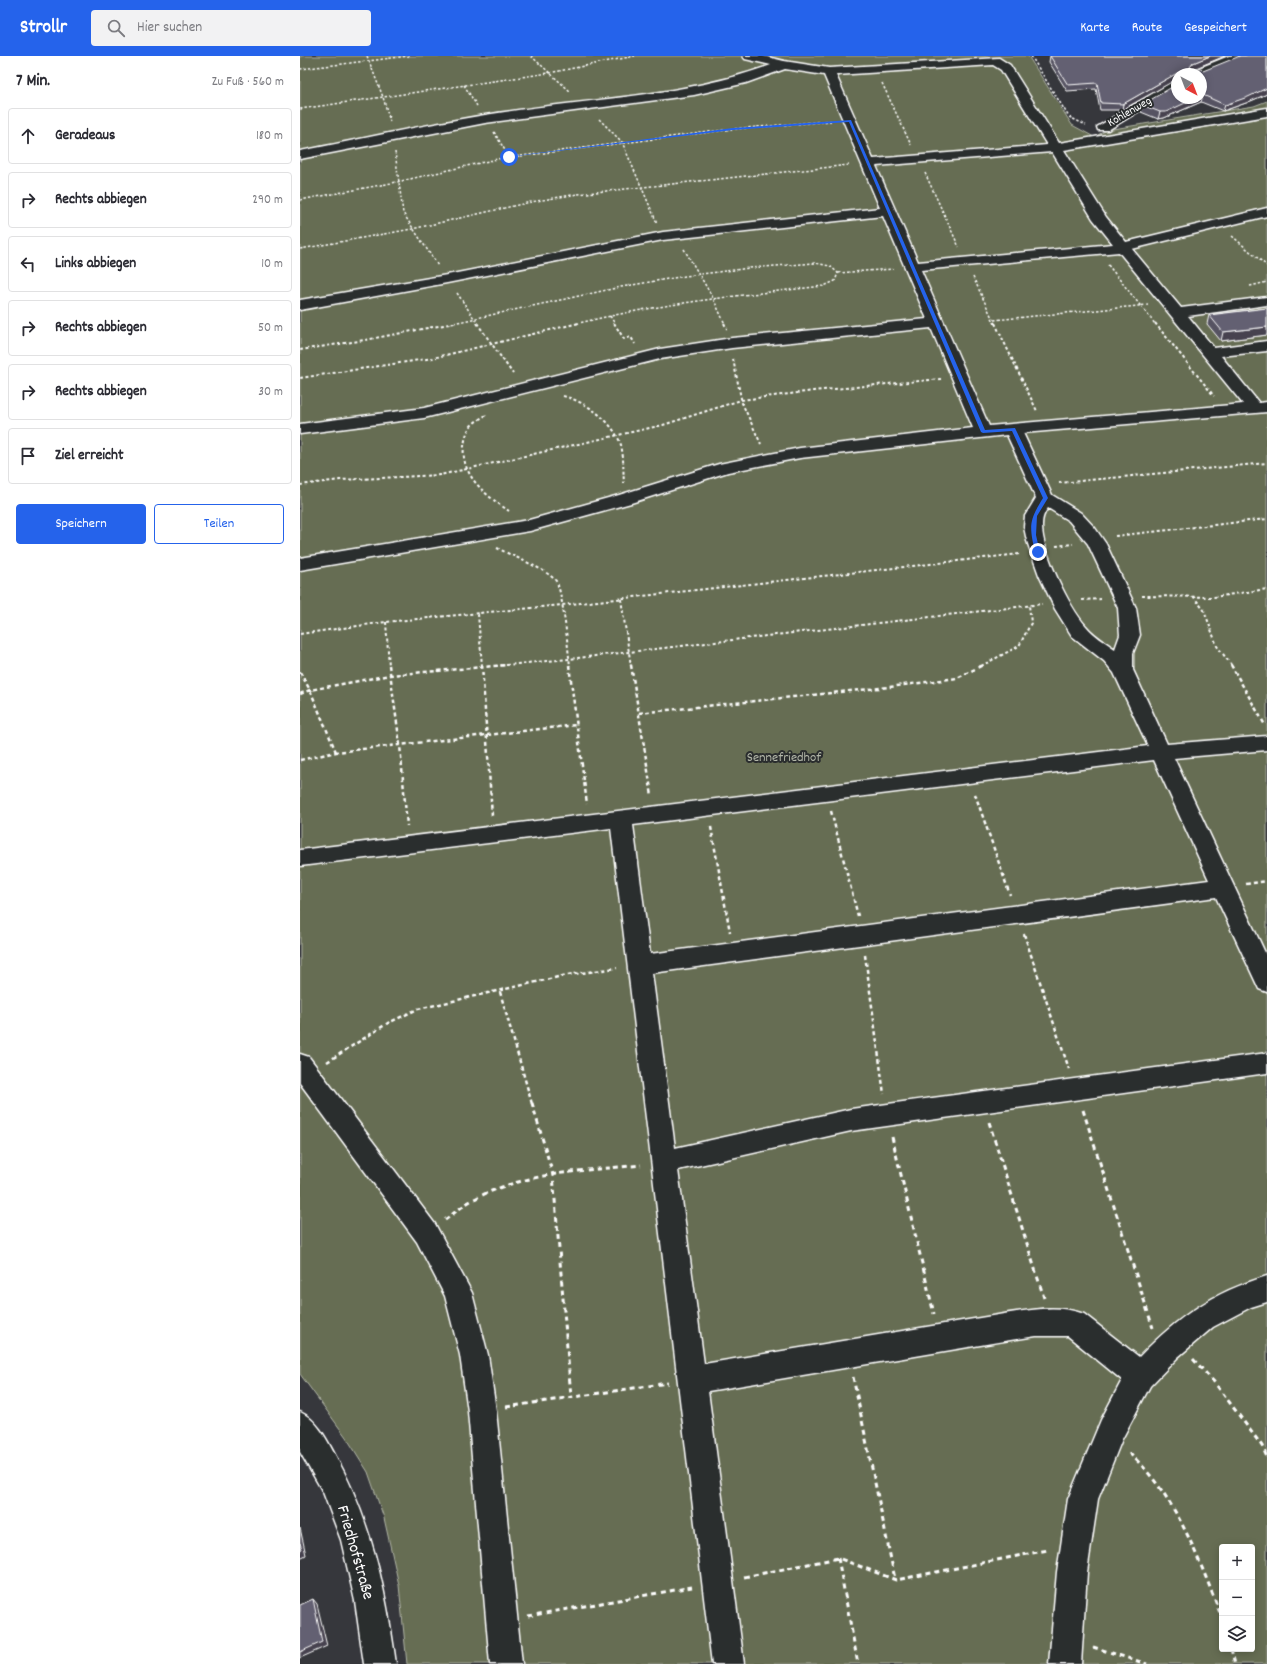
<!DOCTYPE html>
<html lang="de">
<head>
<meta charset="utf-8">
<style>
  :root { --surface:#fff; --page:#f2f2f3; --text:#2b2b33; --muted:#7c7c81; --line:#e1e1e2; --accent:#2563eb }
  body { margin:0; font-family:Dekko,sans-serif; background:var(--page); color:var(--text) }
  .controls { position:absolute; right:12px; bottom:12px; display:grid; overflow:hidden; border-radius:4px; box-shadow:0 2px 10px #0003 }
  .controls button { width:36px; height:36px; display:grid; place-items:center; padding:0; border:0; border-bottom:1px solid var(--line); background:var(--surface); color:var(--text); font:20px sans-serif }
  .compass { position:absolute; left:871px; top:12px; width:36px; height:36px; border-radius:50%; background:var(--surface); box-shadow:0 2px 10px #0003; rotate:138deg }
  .stop { position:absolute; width:12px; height:12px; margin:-9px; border:3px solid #2563eb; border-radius:50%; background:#fff }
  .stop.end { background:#2563eb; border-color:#fff; box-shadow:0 1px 4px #0008 }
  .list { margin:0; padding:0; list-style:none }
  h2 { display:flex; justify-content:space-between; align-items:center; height:52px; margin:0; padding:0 16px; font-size:17px }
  h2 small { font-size:13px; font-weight:400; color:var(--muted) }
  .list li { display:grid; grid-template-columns:26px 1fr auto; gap:12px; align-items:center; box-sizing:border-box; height:56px; margin:0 8px 8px; padding:0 8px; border:1px solid var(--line); border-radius:4px }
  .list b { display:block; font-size:15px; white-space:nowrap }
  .list em { font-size:13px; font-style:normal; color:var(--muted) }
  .actions { display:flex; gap:8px; padding:12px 16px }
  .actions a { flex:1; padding:9px 0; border:1px solid var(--accent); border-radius:4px; text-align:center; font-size:14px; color:var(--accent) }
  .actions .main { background:var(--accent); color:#fff }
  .icon { flex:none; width:22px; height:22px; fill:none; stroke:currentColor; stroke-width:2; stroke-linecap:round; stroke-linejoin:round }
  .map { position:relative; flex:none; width:967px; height:1608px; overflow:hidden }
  header { display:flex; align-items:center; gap:24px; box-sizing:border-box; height:56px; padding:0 20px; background:var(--accent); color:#fff }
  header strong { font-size:19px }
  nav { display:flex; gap:22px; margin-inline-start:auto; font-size:14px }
  .search { width:280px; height:36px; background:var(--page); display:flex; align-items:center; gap:10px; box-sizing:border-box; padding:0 14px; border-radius:4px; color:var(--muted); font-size:15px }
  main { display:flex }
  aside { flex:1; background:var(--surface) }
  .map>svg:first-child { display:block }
  .green { fill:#666d52; stroke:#b2b6a8; fill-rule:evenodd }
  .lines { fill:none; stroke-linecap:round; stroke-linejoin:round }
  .minor-casing { stroke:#fff; stroke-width:3 }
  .path-far3 { stroke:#fff; stroke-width:1.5; stroke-dasharray:2.5 2; stroke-linecap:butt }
  .path-far2 { stroke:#fff; stroke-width:2; stroke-dasharray:3 2.5; stroke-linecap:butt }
  .path-far1 { stroke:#fff; stroke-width:2.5; stroke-dasharray:4 3; stroke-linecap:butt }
  .path { stroke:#fff; stroke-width:3; stroke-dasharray:5 4; stroke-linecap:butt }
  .minor { fill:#2a2d2e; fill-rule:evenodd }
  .wall { fill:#565362; stroke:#fff }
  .shaded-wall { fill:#464350; stroke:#fff }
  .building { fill:#646072; stroke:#fff }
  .route { fill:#2563eb }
  .labels { text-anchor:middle; stroke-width:4; stroke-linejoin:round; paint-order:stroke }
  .far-street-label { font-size:12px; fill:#fff; stroke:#2a2d2e }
  .park-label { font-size:14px; fill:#b2b6a8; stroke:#2a2d2e }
  .near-street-label { font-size:17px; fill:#fff; stroke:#2a2d2e }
</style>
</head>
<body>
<header>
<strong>Strollr</strong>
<div class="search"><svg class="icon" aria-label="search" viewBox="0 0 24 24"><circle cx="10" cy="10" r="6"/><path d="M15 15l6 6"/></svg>Hier suchen</div>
<nav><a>Karte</a><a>Route</a><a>Gespeichert</a></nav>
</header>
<main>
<aside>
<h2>7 Min.<small>Zu Fuß · 560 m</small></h2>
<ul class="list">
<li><svg class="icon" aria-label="ahead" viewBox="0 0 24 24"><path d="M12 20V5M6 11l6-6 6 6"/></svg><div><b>Geradeaus</b></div><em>180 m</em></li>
<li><svg class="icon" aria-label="right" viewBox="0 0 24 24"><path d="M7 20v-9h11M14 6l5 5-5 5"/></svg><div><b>Rechts abbiegen</b></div><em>290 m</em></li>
<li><svg class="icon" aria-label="left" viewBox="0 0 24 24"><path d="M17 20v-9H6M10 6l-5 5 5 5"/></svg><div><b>Links abbiegen</b></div><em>10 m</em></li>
<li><svg class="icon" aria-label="right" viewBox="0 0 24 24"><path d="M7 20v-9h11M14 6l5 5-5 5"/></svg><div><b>Rechts abbiegen</b></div><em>50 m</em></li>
<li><svg class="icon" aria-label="right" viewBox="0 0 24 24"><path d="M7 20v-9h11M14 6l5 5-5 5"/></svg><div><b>Rechts abbiegen</b></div><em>30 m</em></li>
<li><svg class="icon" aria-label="arrive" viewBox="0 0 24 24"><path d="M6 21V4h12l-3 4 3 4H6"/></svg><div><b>Ziel erreicht</b></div></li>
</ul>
<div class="actions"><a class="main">Speichern</a><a>Teilen</a></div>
</aside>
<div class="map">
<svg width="967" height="1608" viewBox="0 0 967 1608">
  <rect width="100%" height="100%" fill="#36373c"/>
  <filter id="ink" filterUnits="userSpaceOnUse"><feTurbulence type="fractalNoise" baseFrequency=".025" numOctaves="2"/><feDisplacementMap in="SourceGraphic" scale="8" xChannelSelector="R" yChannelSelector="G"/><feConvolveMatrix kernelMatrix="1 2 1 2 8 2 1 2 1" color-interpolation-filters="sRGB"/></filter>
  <g filter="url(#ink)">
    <path class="green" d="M0 0H728L772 69 794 81 807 74 954 50 967 45V1608H107L99 1529 84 1462 68 1416 46 1381 0 1318ZM922 1491H952V1593H922Z"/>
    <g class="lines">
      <defs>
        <path id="minor" d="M443 0H463L484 5 529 12 699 2 710 9 759 87 967 52V60L764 94 806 161 826 186 967 152V160L832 193 881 252 967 241V249L888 260 914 292 967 285V295L921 300 959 347 967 346V356L723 377 752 439 781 457 795 472 806 488 836 552 840 579 833 597V614L867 688 967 680V694L874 702 967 901V936L959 933 916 841 352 917 375 1092 551 1053 967 997V1017L551 1075 378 1114 404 1308 704 1258C731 1254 758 1248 784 1258L839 1301C879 1260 912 1237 967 1220V1246L951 1251 913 1271 878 1301 850 1330 822 1383 798 1443 787 1516 781 1608H749L757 1516 768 1443 801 1364 822 1324 768 1280H736L704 1285 408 1335 444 1608H412L311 772 0 810V794L848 690 814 617 804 605 772 580 755 553 739 519 727 485 724 471 725 460 736 442 707 379 500 402 428 416 331 447 230 475 0 514V502L229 464 319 439 419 408 500 392 673 372 631 272 432 292 360 303 124 362 0 378V368L124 352 360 293 432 282 627 263 583 160 363 184 147 227 0 254V244L147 219 363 176 580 152 524 19 485 13 446 27 394 39 185 67 0 103V95C62 83 123 69 185 59 280 43 380 42 471 9L445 3ZM693 9 701 14 747 89 573 103 536 19ZM752 96 793 163 813 188 618 206 576 110ZM819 196 943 348 689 370 621 214ZM748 452 769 465 788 488 818 552 820 579 815 593C805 586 794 580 786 570 769 551 741 494 742 469 742 462 744 457 748 452ZM854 704 909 824 350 898 333 769Z
          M929 0H945L943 3 901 20V18H890L892 15Z
          M877 23V32L808 74H798L797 71Z
          M0 998 9 1001 135 1168 172 1237 188 1299 196 1355 222 1608H190L168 1355 160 1299 145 1240 117 1186 0 1027Z
          M0 1356C16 1363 26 1382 34 1397 71 1463 86 1534 96 1608H64L55 1545 41 1484 23 1436 0 1396Z"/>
      </defs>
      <use href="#minor" class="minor-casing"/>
      <path class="path-far3" d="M67 0 83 41 90 66
        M231 0 271 36
        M731 0 769 61 786 69
        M0 13 109 0
        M582 27 611 89
        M164 29 177 50
        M0 53 249 17 335 0
        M299 63 322 86 357 167
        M194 76 209 101
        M95 96 103 157 138 210
        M625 117 659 191
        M0 144 97 126 197 103 433 73 531 65
        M932 180 967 210
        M0 193 112 173 231 146 278 138 550 109
        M384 193 413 242 425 268
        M808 209 855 268
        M538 217 593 213
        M673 221 695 268
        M950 230 967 226
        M157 237 178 268
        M310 260 315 268
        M694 264 848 249
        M149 268 321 231 385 220 450 212 515 207 530 210 538 217 535 225 524 230C440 239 357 248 275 268"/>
      <path class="path-far2" d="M177 267 213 318
        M314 267 324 283 331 281 335 288
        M424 267 427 273
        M695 267 737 355
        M855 267 914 340
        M0 294 65 284 154 267
        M433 303 442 347 461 388
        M0 322 133 302 279 267
        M263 340C287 346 313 365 321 389 324 401 323 415 324 427
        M186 359C182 362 177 364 173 368 167 373 165 383 164 390 160 420 187 440 209 455
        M759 427 967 407
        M0 429 40 424 140 419 363 369 441 344 522 334 642 323
        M815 480 967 463
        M756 490 773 488
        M197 492C210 499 248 514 256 525 263 536 268 594 270 610
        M842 540 914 541 967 533
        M893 540 904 554 917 590 932 610
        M321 543 331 610
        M782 544 801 543
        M178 558 182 610
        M86 566 89 610
        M0 578 86 566 262 549 720 498
        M195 610 269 603 742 548
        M681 610 719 590 731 567 729 549"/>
      <path class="path-far1" d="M89 609 100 689 107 770
        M182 609 192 760
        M269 609 287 748
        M331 609 352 740
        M931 609 965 669
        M0 616 10 634 36 696
        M0 638 10 634 90 619 206 609
        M339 657 589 631 657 622 683 609
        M0 704 36 696 276 669
        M675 738 710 839
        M531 755 558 860
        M411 771 430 876
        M946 828 967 825
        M724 878 769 1013
        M565 899 584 1038
        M200 936 232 1048
        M27 1006 88 967 118 953 267 919 317 912"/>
      <path class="path" d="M232 1047 253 1119 271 1341
        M783 1054 853 1272
        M689 1066 744 1242
        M592 1081 634 1258
        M145 1164C153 1158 161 1151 169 1146 221 1116 283 1115 341 1109
        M893 1303 915 1327 962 1390 967 1401
        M553 1321 595 1523
        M206 1351 368 1327
        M829 1397C877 1440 899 1504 922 1562
        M538 1502 558 1608
        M444 1521 538 1502 596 1524 748 1494
        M228 1560 392 1531
        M793 1591 847 1608
        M931 1593 935 1608"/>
      <use href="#minor" class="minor"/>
    </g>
    <path class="wall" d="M750 0H925L893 13 903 15 967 0V38L946 47 923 55 901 46 864 62 858 63 841 56 842 49 901 18H877L822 54H800L796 33 767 35 749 6Z
      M967 252V279L921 285 907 268 909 259Z"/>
    <path class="shaded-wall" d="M910 0H925L891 14 890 11 893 7Z
      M879 16V18H877V23L822 54 823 48Z
      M967 32V38L946 47 923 55 925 49Z
      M903 39 901 46 864 62 858 63 860 56 896 42H901V40Z
      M967 271V279L921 285 923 276Z
      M0 1472 6 1499 0 1502Z
      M13 1543 17 1548 27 1590 0 1602V1596Z"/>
    <path class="building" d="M750 0H910L893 7 890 11 891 13H901L903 15 940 0H967V32L948 41 925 49 903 39 901 40V18H879V16L823 48 801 47 797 27 768 29Z
      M877 28V42H896L866 56H860L842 49Z
      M967 252V271L923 276 909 259Z
      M0 1487 2 1493 0 1494Z
      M13 1543 22 1586 0 1596V1549Z"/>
  </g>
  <path class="route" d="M551 64 685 374 715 372 748 442 737 460 736 479 740 497 735 496C729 469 729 465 743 442L712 375 683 377 681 376 549 66 433 74 207 101 433 72Z"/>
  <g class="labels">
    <g class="far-street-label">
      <text transform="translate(829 55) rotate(-30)" y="4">Kohlenweg</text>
    </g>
    <g class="park-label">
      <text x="484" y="705">Sennefriedhof</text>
    </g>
    <g class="near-street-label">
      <text transform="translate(57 1496) rotate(74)" y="6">Friedhofstraße</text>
    </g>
  </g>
</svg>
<div class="controls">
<button>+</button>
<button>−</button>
<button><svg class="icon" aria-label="layers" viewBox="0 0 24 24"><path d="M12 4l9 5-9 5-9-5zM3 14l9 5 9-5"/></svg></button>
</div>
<svg class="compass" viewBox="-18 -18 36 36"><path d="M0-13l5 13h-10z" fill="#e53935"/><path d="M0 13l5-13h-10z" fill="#7c7c81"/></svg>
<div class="stop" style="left:209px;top:101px"></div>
<div class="stop end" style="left:738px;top:496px"></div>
</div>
</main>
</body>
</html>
